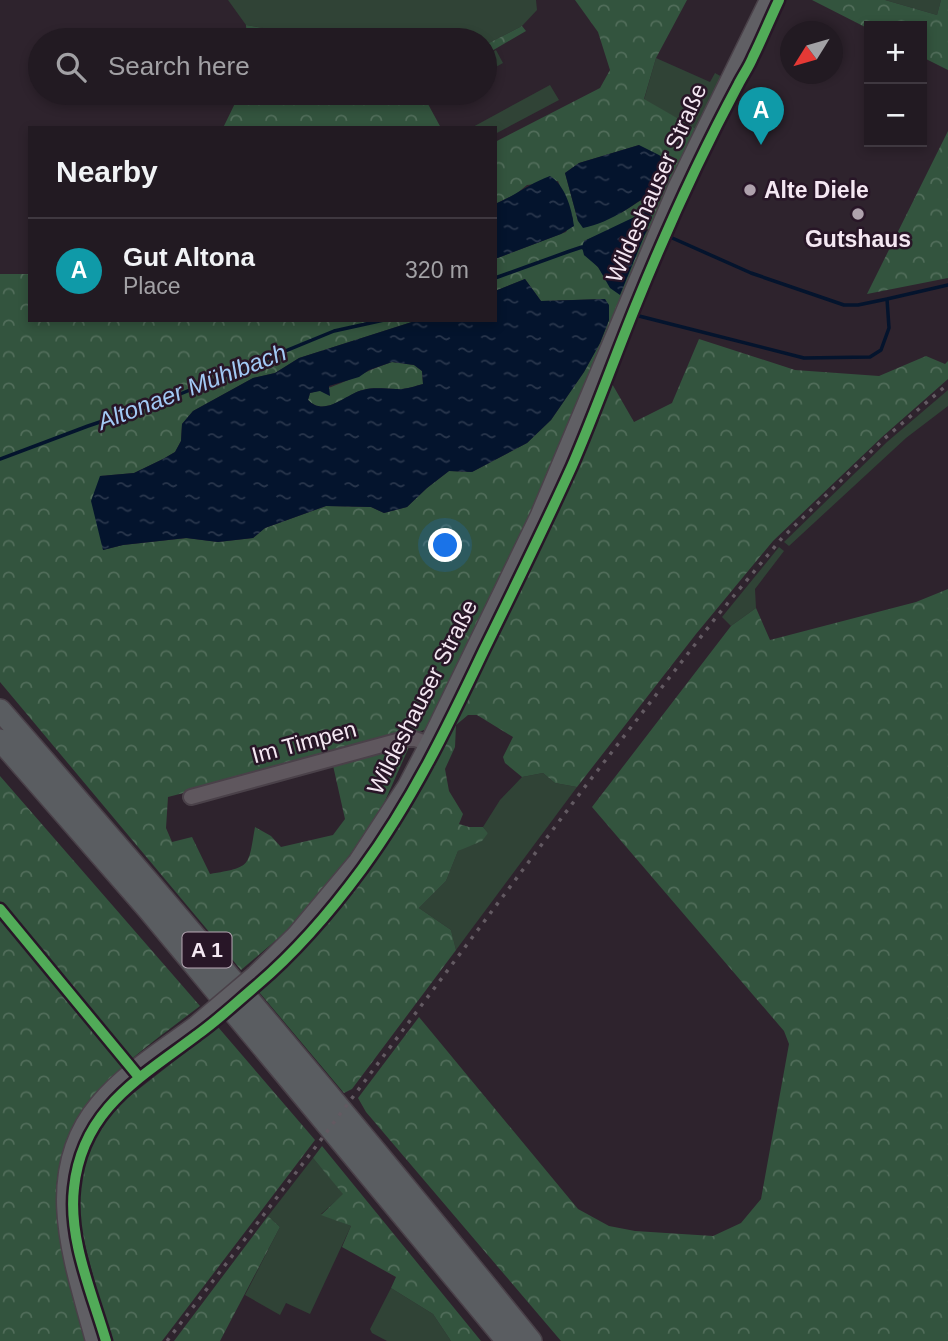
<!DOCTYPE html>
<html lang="en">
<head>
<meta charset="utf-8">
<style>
  :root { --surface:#221a22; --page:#2e272f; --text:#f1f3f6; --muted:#a2a1a5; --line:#3f3840; --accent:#ea580c }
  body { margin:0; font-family:Arial,sans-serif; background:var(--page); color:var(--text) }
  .controls { position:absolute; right:21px; top:21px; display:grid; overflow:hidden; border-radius:0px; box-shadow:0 4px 10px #0003 }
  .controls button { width:63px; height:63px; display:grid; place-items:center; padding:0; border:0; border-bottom:2px solid var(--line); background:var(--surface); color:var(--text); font:35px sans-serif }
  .compass { position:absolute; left:780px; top:21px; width:63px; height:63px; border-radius:50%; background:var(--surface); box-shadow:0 4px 10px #0003; rotate:233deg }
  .you { position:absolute; left:446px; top:546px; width:24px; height:24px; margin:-18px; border:5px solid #fff; border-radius:50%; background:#1a73e8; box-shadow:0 0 0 10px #1a73e833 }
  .badge { display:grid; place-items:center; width:46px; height:46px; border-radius:50%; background:var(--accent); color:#fff; font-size:23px; font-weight:700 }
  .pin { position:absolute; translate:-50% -58px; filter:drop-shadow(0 2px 4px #0008) }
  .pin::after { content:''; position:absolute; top:37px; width:24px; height:21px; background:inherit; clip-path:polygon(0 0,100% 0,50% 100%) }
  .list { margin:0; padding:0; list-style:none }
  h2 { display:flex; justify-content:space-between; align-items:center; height:91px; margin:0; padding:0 28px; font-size:30px }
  h2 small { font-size:23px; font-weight:400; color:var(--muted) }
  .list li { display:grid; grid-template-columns:46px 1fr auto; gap:21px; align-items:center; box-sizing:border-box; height:105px; padding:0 28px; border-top:2px solid var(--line) }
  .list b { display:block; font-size:26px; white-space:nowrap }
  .list p { margin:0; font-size:23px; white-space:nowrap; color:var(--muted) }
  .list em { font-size:23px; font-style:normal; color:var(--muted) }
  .icon { flex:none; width:38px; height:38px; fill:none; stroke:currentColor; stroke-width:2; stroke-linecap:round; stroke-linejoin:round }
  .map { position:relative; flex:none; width:948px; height:1341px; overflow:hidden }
  .search { position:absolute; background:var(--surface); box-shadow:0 4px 10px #0003; left:28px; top:28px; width:469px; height:77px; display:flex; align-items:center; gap:18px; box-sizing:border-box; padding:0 24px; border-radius:38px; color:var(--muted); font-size:26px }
  .panel { position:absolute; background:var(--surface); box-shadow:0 4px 10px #0003; left:28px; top:126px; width:469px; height:196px; border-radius:0px }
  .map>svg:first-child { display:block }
  .grass { fill:#304336 }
  .forest { fill:url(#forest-crowns); fill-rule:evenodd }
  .water { fill:url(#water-ripples); fill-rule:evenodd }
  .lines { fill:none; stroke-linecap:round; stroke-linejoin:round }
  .stream { stroke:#04142d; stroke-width:3.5 }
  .minor-casing { stroke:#4a4149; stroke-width:18 }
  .major-casing { stroke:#4a4149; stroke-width:21 }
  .highway-casing { stroke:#4a4149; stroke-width:24 }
  .minor { stroke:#5f575e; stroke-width:14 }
  .major { stroke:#605f64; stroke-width:18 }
  .highway { stroke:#5a5d61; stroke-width:21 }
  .rail { stroke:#635a62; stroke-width:3.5; stroke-dasharray:3.5 7; stroke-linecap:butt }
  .major-bridge-casing { stroke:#4a4149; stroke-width:21; stroke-linecap:butt }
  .major-bridge { stroke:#605f64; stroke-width:18 }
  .cycleway-casing { stroke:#281627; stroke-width:15 }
  .cycleway { stroke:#51ab58; stroke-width:10 }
  .poi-dot { fill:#afa2ad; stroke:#281627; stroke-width:2.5 }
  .labels { text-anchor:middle; stroke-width:5; stroke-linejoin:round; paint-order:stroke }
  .shield { fill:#281627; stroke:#b7a8b5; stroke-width:2 }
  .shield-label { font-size:21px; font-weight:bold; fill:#f4e7f2 }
  .street-label { font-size:23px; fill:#f4e7f2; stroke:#281627 }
  .poi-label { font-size:23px; font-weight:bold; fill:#f4e7f2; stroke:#281627; text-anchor:start }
  .water-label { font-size:24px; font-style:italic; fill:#a2c9f5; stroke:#281627 }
</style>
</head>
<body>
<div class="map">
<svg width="948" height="1341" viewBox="0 0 948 1341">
  <defs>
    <pattern id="forest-crowns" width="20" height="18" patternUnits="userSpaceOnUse" patternTransform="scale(1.75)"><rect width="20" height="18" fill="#33543e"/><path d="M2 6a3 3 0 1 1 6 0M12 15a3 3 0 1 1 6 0" fill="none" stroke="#516d5a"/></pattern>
    <pattern id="water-ripples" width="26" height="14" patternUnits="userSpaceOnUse" patternTransform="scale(1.75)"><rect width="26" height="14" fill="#04142d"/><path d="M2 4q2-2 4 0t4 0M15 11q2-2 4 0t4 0" fill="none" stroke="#29364c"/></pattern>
  </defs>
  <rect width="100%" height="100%" fill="#2e232d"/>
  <path class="grass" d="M228 0H536L537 10 522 26 485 45V40H278L263 28 246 25Z
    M885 0H941L937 15Z
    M496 50 503 63 485 73V57Z
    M656 58 710 82 715 73 724 78 698 130 644 100Z
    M550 85 559 100 495 134V128H471Z
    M948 390V406L906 438 789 546 784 542 887 442Z
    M779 547 784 551 755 589 756 608 731 626 722 617Z
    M543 773 555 783 577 787 456 950 451 930 419 908 446 881 458 851 488 833 483 827 500 800 522 777Z
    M313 1158 344 1194 321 1214 351 1226 310 1314 286 1303 280 1315 245 1295 280 1227 268 1216Z
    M391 1288 433 1314 451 1341H387L372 1333 370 1329Z"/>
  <path class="forest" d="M575 0H687L656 58 644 99 698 130C611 331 525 531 430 728L409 735 168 797 166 828 172 842 192 837 210 874C252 867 248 867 255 827L271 836 281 847 333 835 345 819 332 761 400 744 409 747 385 801 374 821 321 895 288 930 241 970 0 682V274H30V320H418L299 358 275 373 253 378 193 411 182 424 181 441 175 452 163 459 134 473 100 476 103 550 123 545 187 538 218 542 253 538 265 528 326 506 371 507 384 513 407 507 427 488 449 471 472 472 527 443 551 420 584 372 600 343 609 320 605 299 541 301 525 279 495 291V259L566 232 573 219 558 181 527 185 516 194 495 204V142L600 88 610 70 598 32ZM639 145 654 192 621 213 578 221 565 173 579 163ZM649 229 642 238 620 294 591 259 584 255V241L603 233Z
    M812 0H885L937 15 941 0H948V70L922 57V26H869V29Z
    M246 25 263 28 278 40H247Z
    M522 26 526 31 485 55V45Z
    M240 93H361L368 97 381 93H422L441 128H223Z
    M948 131V278L867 294Z
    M699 339 795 370 879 376 926 356 945 364 948 361V379L882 437 773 541 696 634 577 787 555 783 543 773 522 777 505 763 503 757 513 737 477 715H468L456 725 455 747 445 769 449 791 463 814 459 824 469 827H483L488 833 482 841 458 851 446 881 419 908 451 930 456 950 352 1089 344 1093 259 992C308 941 355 888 393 828 425 777 451 723 478 670 525 575 568 478 611 382L634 422 672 403Z
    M392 362 414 365 422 371 423 384C415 386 405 390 396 389 384 389 374 387 363 390 348 393 325 418 308 400L310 393C339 387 364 371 392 362Z
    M948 589V1341H561L366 1112 358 1098 419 1017 578 1209 609 1226 635 1231 713 1236 741 1223 761 1199 789 1044 784 1031 592 807 731 626 756 608 770 640 916 602Z
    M0 776 200 1006C120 1067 40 1117 59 1232 65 1269 79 1305 89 1341H0Z
    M218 1027 315 1140 162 1341H110L81 1229 76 1200 82 1166 93 1137 112 1110Z
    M322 1146 481 1341H451L433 1314 391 1288 396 1277 342 1247 351 1226 321 1215 343 1194 313 1158Z
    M268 1216 280 1227 220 1341H174Z"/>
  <path class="water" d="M639 145 659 155 674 166 663 191C648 193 636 204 624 211 611 219 597 225 583 228L578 221 565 173 579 163Z
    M550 176C565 185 572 209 574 226L561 234 495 259V204C515 196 530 183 550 176Z
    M647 211 652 217 620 295 610 288 598 267 584 255 582 247 584 241Z
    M525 279 541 301 605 299 609 305V320L600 343 584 372 551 420 527 443 472 472 449 471 427 488 407 507 384 513 371 507 326 506 265 528 253 538 218 542 186 538 123 545 103 550 91 501 100 476 134 473 163 459 175 452 181 441 182 424 193 411 253 378 275 373 299 358 418 320H495V291ZM392 362 414 365 422 371 423 384C415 386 405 390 396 389 384 389 375 387 363 390 347 393 325 418 308 400L310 393 320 391 330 396 329 386 359 377 369 370Z"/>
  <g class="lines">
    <path class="stream" d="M670 237 751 273 844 305H858L887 299
      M495 278 570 251 582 247 585 249
      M639 316 804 358 870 357 881 350 889 328 887 299 948 285
      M0 459 88 426 168 399 334 331 384 320"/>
    <defs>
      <path id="minor" d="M191 797 404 739H415L429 744"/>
      <path id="major" d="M255 975 296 935 358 861 407 786 429 744 539 517 677 188 769 0
        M95 1341C74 1263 40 1174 99 1104 125 1073 162 1050 195 1026"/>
      <path id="highway" d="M0 710C181 917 358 1127 531 1341
        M0 740 147 908 507 1341"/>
    </defs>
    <use href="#minor" class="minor-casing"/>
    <use href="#major" class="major-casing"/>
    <use href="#highway" class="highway-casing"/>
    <use href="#minor" class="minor"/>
    <use href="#major" class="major"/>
    <use href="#highway" class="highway"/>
    <path class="rail" d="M167 1341 314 1149 584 788 717 616 782 538 884 439 948 384"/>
    <defs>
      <path id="major-bridge" d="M195 1026 255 975"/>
    </defs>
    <use href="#major-bridge" class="major-bridge-casing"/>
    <use href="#major-bridge" class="major-bridge"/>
    <defs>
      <path id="cycleway" d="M0 909 139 1077
        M106 1341C92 1293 68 1239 74 1188 82 1109 140 1078 197 1035 218 1020 237 1002 257 985 297 951 331 911 362 869 412 801 448 726 484 650 514 589 544 528 572 466 595 413 614 359 636 305 666 231 700 156 738 85 743 75 749 67 753 57 762 39 770 19 779 0"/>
    </defs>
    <use href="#cycleway" class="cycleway-casing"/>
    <use href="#cycleway" class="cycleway"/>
  </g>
  <g class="poi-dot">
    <circle cx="750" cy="190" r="7"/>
    <circle cx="858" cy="214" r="7"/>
  </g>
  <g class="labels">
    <rect class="shield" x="182.5" y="932.5" width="49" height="35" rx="5"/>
    <g class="shield-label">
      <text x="207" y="957">A 1</text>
    </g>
    <g class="street-label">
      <text transform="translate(656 183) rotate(-66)" y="8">Wildeshauser Straße</text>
      <text transform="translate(422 697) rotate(-63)" y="8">Wildeshauser Straße</text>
      <text transform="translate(304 742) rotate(-15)" y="8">Im Timpen</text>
    </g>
    <g class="poi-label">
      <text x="764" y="198">Alte Diele</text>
      <text x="858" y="247" text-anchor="middle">Gutshaus</text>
    </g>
    <g class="water-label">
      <text transform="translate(192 387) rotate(-21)" y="8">Altonaer Mühlbach</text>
    </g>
  </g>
</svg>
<div class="controls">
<button>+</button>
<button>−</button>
</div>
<svg class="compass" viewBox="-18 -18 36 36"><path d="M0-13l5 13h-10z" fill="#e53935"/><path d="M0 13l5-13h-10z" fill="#a2a1a5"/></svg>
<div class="you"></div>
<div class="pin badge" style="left:761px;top:145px;background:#0f9aa8">A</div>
<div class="search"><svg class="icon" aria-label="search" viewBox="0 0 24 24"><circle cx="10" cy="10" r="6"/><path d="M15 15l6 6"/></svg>Search here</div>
<section class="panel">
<h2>Nearby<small></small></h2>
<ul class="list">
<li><span class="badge" style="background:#0f9aa8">A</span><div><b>Gut Altona</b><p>Place</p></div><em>320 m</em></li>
</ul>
</section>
</div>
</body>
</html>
